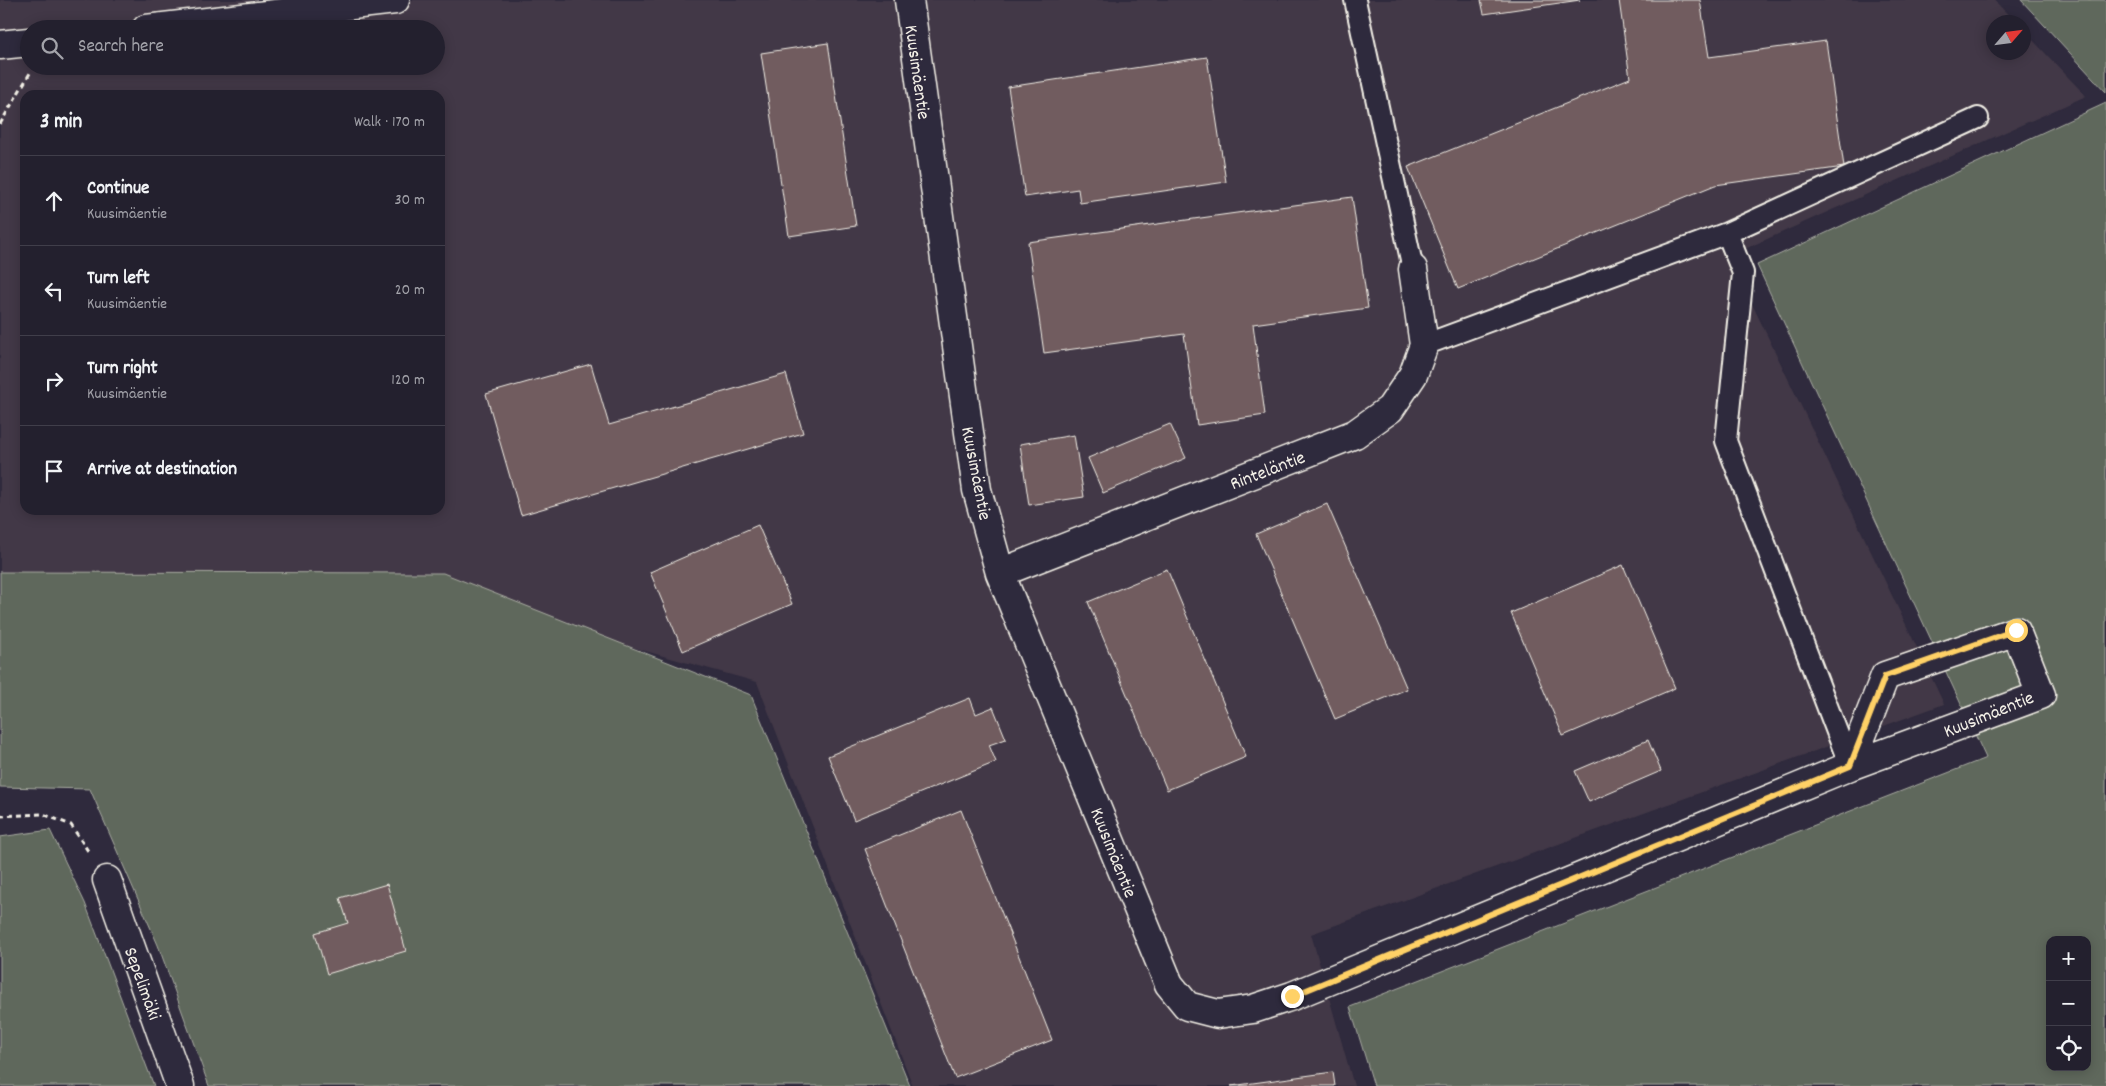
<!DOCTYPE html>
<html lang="en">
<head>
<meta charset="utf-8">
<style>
  :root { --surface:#23202e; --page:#2b2836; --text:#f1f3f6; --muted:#a3a3aa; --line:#403e4a }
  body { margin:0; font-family:Dekko,sans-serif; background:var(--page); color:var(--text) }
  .controls { position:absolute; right:15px; bottom:15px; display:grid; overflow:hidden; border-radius:10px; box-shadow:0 2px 12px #0003 }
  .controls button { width:45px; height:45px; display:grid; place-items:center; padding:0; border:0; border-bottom:1px solid var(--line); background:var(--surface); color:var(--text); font:25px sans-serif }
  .compass { position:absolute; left:1986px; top:15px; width:45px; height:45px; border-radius:50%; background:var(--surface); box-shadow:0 2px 12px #0003; rotate:62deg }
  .stop { position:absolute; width:15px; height:15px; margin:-11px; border:4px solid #ffd166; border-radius:50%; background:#fff }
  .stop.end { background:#ffd166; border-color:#fff; box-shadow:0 1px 5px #0008 }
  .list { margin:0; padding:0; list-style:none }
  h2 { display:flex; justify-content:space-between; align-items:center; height:65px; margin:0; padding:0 20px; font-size:21px }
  h2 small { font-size:16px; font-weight:400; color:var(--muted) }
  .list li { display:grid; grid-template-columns:32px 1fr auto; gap:15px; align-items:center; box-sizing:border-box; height:90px; padding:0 20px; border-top:1px solid var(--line) }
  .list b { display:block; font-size:19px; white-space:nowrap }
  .list p { margin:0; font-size:16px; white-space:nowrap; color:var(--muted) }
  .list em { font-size:16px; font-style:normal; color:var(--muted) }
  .icon { flex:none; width:28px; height:28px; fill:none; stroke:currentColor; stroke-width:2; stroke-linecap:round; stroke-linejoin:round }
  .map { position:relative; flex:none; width:2106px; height:1086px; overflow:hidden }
  .search { position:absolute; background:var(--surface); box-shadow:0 2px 12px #0003; left:20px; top:20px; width:425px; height:55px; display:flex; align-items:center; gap:12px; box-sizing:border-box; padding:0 18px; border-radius:28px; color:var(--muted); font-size:19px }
  .panel { position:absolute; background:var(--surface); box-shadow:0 2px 12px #0003; left:20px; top:90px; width:425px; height:425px; border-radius:15px }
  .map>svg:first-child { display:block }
  .built { fill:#433947; fill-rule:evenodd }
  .green { fill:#5e675b; stroke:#a9aca2; fill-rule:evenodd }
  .building { fill:#715b5f; stroke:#f4f1e8 }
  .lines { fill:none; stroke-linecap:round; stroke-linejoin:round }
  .lane-casing { stroke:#f4f1e8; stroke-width:24 }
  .street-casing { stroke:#f4f1e8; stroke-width:31 }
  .path { stroke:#f4f1e8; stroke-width:3; stroke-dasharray:5 4; stroke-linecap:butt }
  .lane { stroke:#2f2a3d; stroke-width:20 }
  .street { stroke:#2f2a3d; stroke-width:28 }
  .route { stroke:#ffd166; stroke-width:6 }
  .labels { text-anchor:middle; stroke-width:4; stroke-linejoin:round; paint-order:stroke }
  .street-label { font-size:19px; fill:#f4f1e8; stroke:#2f2a3d }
</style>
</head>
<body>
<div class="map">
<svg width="2106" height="1086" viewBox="0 0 2106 1086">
  <rect width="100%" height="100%" fill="#2f2a3d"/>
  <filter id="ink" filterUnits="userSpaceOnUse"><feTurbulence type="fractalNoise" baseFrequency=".02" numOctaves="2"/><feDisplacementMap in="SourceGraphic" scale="10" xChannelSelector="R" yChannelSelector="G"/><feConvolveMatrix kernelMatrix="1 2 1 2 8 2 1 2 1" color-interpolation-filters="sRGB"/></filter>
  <g filter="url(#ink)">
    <path class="built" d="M0 0H1994L2015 22H1994V52H2024V31L2086 96 1729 256 1944 704 1311 934 1354 1086H913L757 682 433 592 0 594ZM29 29H436V66H29ZM25 95H440V510H25Z"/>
    <path class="green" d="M2021 0H2106V92Z
      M2106 103V1086H1374L1350 1007 1986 758 1757 265ZM2050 940H2087V1067H2050Z
      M0 572 443 573 751 695 910 1086H209L158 945 90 789 0 787Z
      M50 830 85 903 154 1086H0V837Z"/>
    <path class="building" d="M1481 0H1580L1484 14Z
      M1619 0H1700L1709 57 1826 41 1844 167 1715 185 1458 289 1408 167 1630 78Z
      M828 43 856 226 789 236 761 53Z
      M1207 57 1226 182 1080 203 1078 189 1025 197 1008 87Z
      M1352 197 1368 308 1253 324 1265 415 1197 425 1184 334 1044 353 1028 242Z
      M591 364 609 425 786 374 803 433 521 515 486 394Z
      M1170 424 1186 458 1103 493 1088 458Z
      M1074 435 1084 497 1029 505 1020 444Z
      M1327 504 1407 689 1335 719 1256 534Z
      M758 525 792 604 683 651 650 572Z
      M1623 565 1675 688 1563 736 1511 613Z
      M1167 569 1246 757 1167 790 1088 602Z
      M970 698 976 714 993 707 1006 739 989 745 996 762 854 820 828 756Z
      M1648 740 1661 771 1589 802 1575 771Z
      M961 810 1052 1040 955 1078 865 849Z
      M387 884 406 951 327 974 315 933 348 923 340 898Z
      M1333 1072 1335 1086H1231Z"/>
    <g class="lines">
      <defs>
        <path id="lane" d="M1355 0 1413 269
          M1727 233 1743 273 1726 441 1850 766
          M1424 345 1727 233 1978 118"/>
        <path id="street" d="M909 0 977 490 1000 573 1169 984 1187 1006 1218 1014 1253 1009 1292 996 1850 766 2041 695 2016 631 1885 676 1850 766
          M146 29 395 0
          M0 45 29 42
          M1000 573 1355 434 1390 409 1413 375 1424 345 1413 269
          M107 880 180 1086"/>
      </defs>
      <use href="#lane" class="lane-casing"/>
      <use href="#street" class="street-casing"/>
      <path class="path" d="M0 124 30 73
        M0 816 43 814 71 825 90 854"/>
      <use href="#lane" class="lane"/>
      <use href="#street" class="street"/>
    </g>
  </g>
  <g class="lines" filter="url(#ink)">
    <path class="route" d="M1292 996 1850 766 1885 676 2016 630"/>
  </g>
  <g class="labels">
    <g class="street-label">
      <text transform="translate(919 72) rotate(82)" y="7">Kuusimäentie</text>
      <text transform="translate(1267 469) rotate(-21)" y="7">Rinteläntie</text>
      <text transform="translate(978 473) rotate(79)" y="7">Kuusimäentie</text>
      <text transform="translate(1988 713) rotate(-22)" y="7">Kuusimäentie</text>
      <text transform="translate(1115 852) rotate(68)" y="7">Kuusimäentie</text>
      <text transform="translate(144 983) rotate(70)" y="7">Sepelimäki</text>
    </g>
  </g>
</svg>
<div class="controls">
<button>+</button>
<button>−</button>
<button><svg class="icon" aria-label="locate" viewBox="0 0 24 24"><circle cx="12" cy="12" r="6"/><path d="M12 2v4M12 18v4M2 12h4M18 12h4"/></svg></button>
</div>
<svg class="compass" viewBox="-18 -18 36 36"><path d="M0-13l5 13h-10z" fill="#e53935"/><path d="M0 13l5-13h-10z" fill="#a3a3aa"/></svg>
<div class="stop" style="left:2016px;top:630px"></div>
<div class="stop end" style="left:1292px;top:996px"></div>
<div class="search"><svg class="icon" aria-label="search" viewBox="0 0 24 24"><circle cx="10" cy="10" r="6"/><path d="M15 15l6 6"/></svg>Search here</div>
<section class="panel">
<h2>3 min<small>Walk · 170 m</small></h2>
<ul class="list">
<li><svg class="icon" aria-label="ahead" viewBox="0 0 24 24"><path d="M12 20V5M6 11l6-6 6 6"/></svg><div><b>Continue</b><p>Kuusimäentie</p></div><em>30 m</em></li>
<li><svg class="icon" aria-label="left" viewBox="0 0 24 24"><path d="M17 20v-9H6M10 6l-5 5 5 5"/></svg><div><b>Turn left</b><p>Kuusimäentie</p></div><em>20 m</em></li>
<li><svg class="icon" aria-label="right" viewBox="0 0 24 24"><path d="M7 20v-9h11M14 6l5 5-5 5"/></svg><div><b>Turn right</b><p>Kuusimäentie</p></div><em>120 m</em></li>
<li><svg class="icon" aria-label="arrive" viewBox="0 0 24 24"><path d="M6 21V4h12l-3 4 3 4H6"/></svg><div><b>Arrive at destination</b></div></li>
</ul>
</section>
</div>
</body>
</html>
